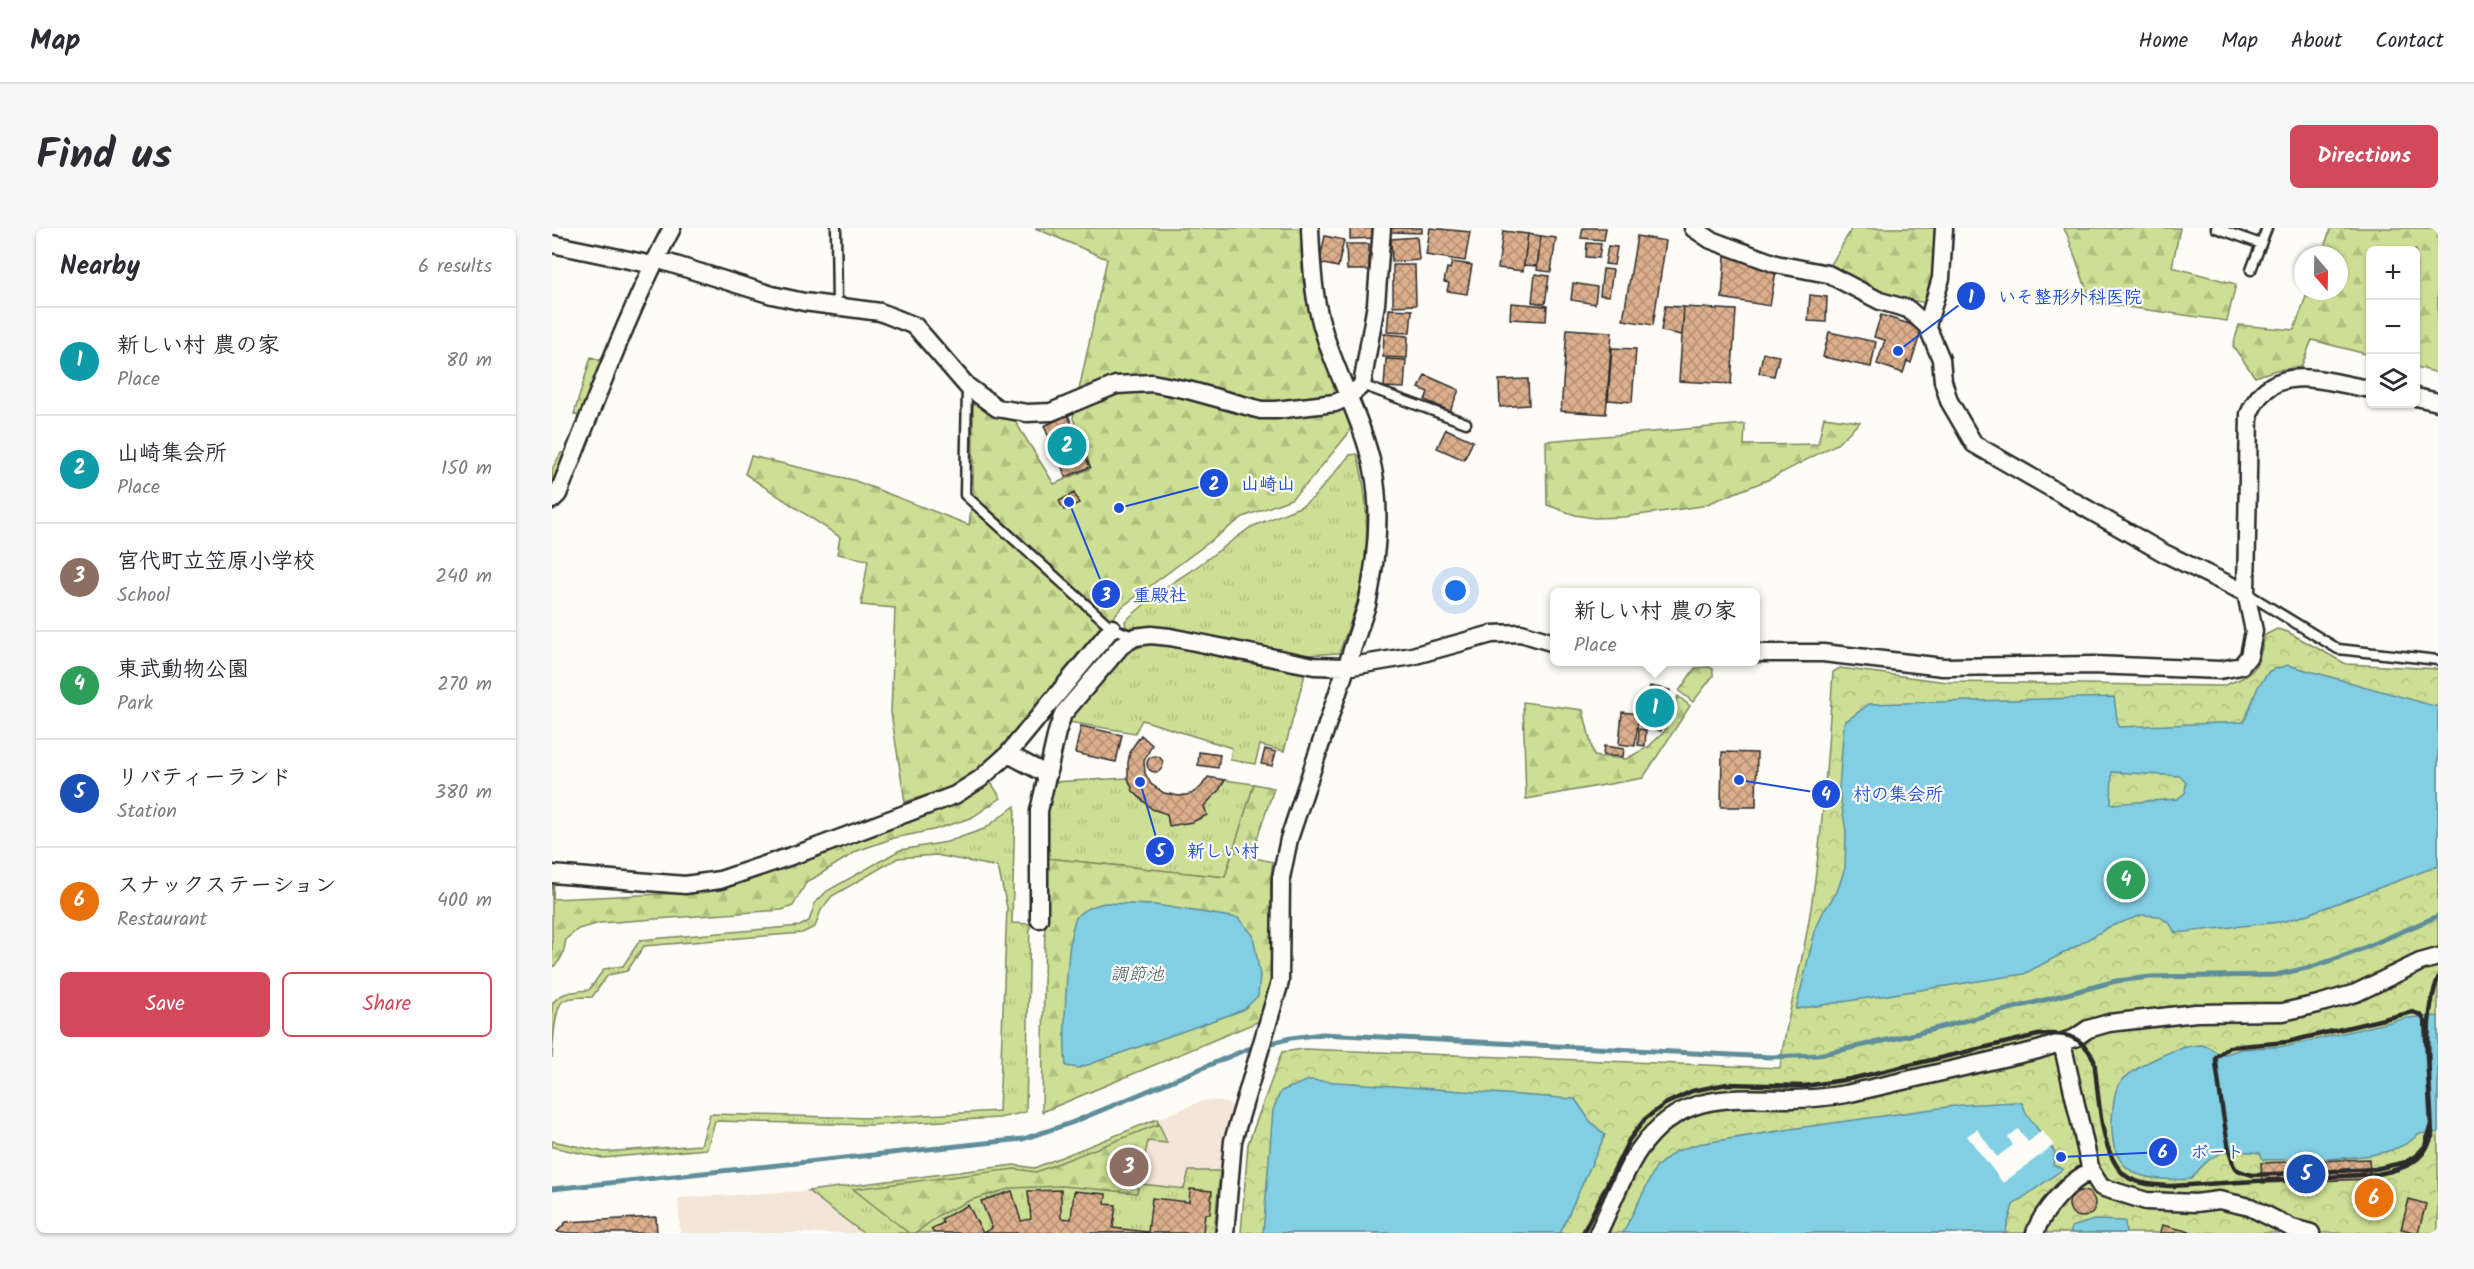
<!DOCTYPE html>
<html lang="en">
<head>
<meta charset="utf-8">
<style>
  :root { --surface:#fff; --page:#f7f7f7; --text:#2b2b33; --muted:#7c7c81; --line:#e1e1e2; --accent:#d1495b }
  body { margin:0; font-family:Kalam,"Klee One",sans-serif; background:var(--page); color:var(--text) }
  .controls { position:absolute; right:18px; top:18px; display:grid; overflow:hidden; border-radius:9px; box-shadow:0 2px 4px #0004 }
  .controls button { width:54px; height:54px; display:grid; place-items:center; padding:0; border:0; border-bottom:2px solid var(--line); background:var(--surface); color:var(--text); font:30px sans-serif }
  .compass { position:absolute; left:1742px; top:18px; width:54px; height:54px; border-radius:50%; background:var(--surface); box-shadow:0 2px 4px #0004; rotate:160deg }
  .you { position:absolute; left:904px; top:363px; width:21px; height:21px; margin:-15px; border:4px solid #fff; border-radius:50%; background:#1a73e8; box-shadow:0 0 0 9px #1a73e833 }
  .badge { display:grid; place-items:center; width:39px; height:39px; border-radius:50%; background:var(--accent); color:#fff; font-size:20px; font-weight:700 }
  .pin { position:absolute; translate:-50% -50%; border:3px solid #fff; box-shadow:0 2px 6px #0006 }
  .popup { position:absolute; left:998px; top:360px; width:210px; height:78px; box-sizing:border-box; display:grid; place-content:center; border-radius:9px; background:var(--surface); filter:drop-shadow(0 2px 4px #0005); font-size:20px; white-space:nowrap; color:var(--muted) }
  .popup b { font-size:22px; color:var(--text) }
  .popup::after { content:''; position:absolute; left:50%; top:100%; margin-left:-12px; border:12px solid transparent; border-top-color:var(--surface) }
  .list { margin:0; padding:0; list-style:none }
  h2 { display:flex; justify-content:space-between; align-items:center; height:78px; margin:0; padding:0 24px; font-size:26px }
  h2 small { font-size:20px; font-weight:400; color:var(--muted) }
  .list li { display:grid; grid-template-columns:39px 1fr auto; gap:18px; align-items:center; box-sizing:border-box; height:108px; padding:0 24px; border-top:2px solid var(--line) }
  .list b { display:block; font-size:22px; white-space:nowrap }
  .list p { margin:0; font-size:20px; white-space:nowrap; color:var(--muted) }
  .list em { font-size:20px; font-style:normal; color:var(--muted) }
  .actions { display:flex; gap:12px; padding:18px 24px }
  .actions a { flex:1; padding:14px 0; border:2px solid var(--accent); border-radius:9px; text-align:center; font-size:21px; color:var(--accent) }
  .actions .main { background:var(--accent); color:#fff }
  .icon { flex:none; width:33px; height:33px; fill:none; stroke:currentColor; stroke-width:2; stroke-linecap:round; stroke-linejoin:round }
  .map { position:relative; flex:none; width:1886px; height:1005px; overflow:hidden; border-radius:9px }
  header { display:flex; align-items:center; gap:36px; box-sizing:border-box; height:84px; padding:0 30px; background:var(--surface); border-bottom:2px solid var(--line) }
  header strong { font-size:28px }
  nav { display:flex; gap:33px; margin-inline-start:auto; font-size:21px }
  .intro { display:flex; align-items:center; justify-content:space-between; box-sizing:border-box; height:144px; padding:0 36px }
  h1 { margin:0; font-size:42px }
  .button { padding:15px 27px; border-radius:9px; background:var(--accent); color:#fff; font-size:21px; font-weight:700 }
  main { display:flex; gap:36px; padding:0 36px }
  aside { flex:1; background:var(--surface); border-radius:9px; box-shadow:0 2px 4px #0004 }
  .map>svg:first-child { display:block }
  .built { fill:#f3e5d7 }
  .grass { fill:url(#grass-tufts); stroke:#7c8560; stroke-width:1.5 }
  .forest { fill:url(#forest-firs); stroke:#7c8560; stroke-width:1.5 }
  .park { fill:url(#park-crowns); stroke:#7c8560; stroke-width:1.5 }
  .water { fill:#82cee2; stroke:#5f8d99; stroke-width:1.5; fill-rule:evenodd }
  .pier { fill:#fdfcf7 }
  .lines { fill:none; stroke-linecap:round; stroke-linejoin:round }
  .stream { stroke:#5f8d99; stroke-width:5 }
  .building { fill:url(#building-cross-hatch); stroke:#2b2b2b; stroke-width:1.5 }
  .lane-casing { stroke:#2b2b2b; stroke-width:13 }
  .street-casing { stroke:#2b2b2b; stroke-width:21 }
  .lane { stroke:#fdfcf7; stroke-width:8 }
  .street { stroke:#fdfcf7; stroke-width:16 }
  .rail { stroke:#2b2b2b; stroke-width:4.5 }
  .labels { text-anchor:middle; stroke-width:4.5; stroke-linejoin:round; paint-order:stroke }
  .water-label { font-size:18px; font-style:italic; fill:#455c62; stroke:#fdfcf7 }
  .leader { fill:none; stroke:#1d4ed8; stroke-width:2 }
  .callout-dot { fill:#1d4ed8; stroke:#fdfcf7; stroke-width:2 }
  .mark-label { font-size:18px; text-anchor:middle; font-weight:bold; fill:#fff }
  .callout-label { font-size:18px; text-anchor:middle; font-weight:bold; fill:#1d4ed8; stroke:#fdfcf7; stroke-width:4.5; stroke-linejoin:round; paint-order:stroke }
</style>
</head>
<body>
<header>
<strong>Map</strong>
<nav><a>Home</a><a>Map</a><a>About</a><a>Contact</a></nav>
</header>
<div class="intro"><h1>Find us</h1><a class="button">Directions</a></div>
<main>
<aside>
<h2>Nearby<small>6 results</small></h2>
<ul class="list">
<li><span class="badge" style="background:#0f9aa8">1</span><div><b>新しい村 農の家</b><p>Place</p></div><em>80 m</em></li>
<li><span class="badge" style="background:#0f9aa8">2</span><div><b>山崎集会所</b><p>Place</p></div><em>150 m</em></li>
<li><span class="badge" style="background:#8d6e63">3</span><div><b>宮代町立笠原小学校</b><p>School</p></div><em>240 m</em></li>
<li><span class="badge" style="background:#2e9e5b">4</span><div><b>東武動物公園</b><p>Park</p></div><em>270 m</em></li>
<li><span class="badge" style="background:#1a4fb4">5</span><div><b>リバティーランド</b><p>Station</p></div><em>380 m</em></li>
<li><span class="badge" style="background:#e8710a">6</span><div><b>スナックステーション</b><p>Restaurant</p></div><em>400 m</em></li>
</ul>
<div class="actions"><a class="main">Save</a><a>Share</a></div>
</aside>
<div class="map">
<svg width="1886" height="1005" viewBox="0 0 1886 1005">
  <defs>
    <pattern id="grass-tufts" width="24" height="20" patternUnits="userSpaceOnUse" patternTransform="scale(1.5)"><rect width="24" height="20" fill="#cddf94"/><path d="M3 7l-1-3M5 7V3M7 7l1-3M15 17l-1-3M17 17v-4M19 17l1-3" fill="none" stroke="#b0c080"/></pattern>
    <pattern id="forest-firs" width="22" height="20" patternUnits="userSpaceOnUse" patternTransform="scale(1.5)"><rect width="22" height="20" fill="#cddf94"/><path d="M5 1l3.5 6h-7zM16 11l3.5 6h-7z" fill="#b0c080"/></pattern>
    <pattern id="park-crowns" width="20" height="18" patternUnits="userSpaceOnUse" patternTransform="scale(1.5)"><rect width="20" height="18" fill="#cddf94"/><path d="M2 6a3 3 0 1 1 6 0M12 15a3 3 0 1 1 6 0" fill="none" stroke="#b0c080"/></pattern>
    <pattern id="building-cross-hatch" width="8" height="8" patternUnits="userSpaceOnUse" patternTransform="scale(1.5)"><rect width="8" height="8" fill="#dcaf8d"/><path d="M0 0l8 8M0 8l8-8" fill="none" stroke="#b38f73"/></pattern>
  </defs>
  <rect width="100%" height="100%" fill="#fdfcf7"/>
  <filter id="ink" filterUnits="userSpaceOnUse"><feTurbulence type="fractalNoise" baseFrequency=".0167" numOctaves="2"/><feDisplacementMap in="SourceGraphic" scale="12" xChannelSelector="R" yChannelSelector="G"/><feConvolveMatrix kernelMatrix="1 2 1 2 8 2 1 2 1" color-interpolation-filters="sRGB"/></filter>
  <g filter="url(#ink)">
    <path class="built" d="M653 872 668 873 682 878 671 910 662 1005H128L126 970 256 963 462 937 482 940Z"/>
    <path class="grass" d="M805 226C818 272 818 332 804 377 799 393 793 409 787 425L755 427 622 401C609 400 584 404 574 399L573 393 608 363 643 340 699 299 750 278 761 270 798 227Z
      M597 416H614L753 446 732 523 708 517 703 536 678 532 680 520 590 492 583 505 516 494 520 485 576 423Z
      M576 550C584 570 595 579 615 586L617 598 640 594 655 587 652 578 667 562 673 552 702 556 673 649 494 630V582L500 554Z
      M463 578 460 695 478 696 474 884 447 890 318 897 163 893 155 921 50 930 0 919V913L52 924 149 917 158 886 320 890 447 883 455 679 446 639 384 627 346 630 280 668 269 682 263 699 250 705 92 718 75 743 56 747 40 769C31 770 19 768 11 773 2 780 1 818 0 830V776C9 763 22 764 37 762L52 741 71 738 88 712 248 698 257 693 263 675 275 663 348 622 395 614 432 601Z
      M605 891 607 896 589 908 582 955 632 961 637 943H668L662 1005H311L256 963 462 937 482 940Z"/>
    <path class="forest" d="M483 0H749L755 75 761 96 801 194 796 206 754 257 739 271 691 289 570 379 450 521 423 545 399 559 353 574 339 485 343 380 309 377 316 332 285 326 288 309 193 246 199 228 301 252 417 297 421 265V178L426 174 447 189 463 193 502 256 539 240 521 190 555 31Z
      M1300 0H1385L1382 48 1373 75 1325 65 1277 40Z
      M1511 0H1628L1620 39 1684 56 1675 93 1539 74 1515 6Z
      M1779 0H1886V145L1864 139V22H1818V127L1760 112 1749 139 1724 142 1703 149 1681 118 1687 97 1742 102 1756 63H1787V27H1769Z
      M39 129 55 135 0 264V241L9 225H14L28 189 22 186Z
      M1272 189 1308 194 1285 216 1218 251 1150 278 1072 289 1042 290 1023 287 995 277 994 213 1193 196 1192 217 1266 216Z
      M1157 439 1161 441V448L1141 474 1127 463 1143 440Z
      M1126 468 1138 478 1091 550 974 571 971 474 1031 482 1042 528 1074 531 1096 519 1112 504Z
      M438 553 449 570 419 590 381 602 342 610 305 623 254 655 241 678 230 682 48 695 26 701 14 711C12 722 11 733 0 739V651H2L1 671 132 665 194 653 412 572Z
      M702 556 722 560 699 629 721 634C715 666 722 696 721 728 721 750 716 770 710 792L490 884 494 630 673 649Z
      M607 896 615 915 596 913 585 965 510 958 460 960 419 972 387 987 364 1005H357L301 961 463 941 484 944Z"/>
    <path class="park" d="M1725 401 1736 404 1794 436 1886 441V1005H689L696 916 730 824 752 821 1228 840C1233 796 1246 753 1254 709 1270 622 1275 533 1281 444L1288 440 1395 454 1670 458C1704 446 1705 443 1713 407Z"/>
    <path class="water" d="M1736 437 1886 479V638L1748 689 1728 694 1623 705 1618 696 1607 688 1590 687 1557 699 1521 720 1472 746 1244 781 1263 703 1271 684 1285 664 1293 640 1294 603 1287 561 1292 495 1317 476 1562 469 1566 499 1692 494 1706 459 1717 443ZM1560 544 1628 548 1634 555 1633 565 1625 571 1559 576Z
      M552 675 604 677 686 690 701 707 708 748 706 768 691 782 527 840 514 838C511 814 514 709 524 690 530 680 543 678 552 675Z
      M1882 788 1886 789V904L1866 906C1841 937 1750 930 1711 932L1708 925C1671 921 1662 922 1639 951 1591 954 1557 948 1560 892 1561 881 1561 865 1567 856 1582 838 1626 817 1649 817 1658 818 1663 823 1668 828L1689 821 1736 818 1855 790Z
      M757 852 1023 871 1038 893 1053 907 1008 1005H711L721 882 729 863Z
      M1464 874 1470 875 1475 887 1503 924 1501 937 1511 941 1461 977 1453 1005H1071L1104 939 1124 923 1146 916 1245 900 1409 877Z
      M1542 992 1573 993 1574 1005H1519V999Z"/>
    <path class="pier" d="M1425 901 1445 929 1461 917 1456 909 1466 901 1476 914 1490 903 1502 917 1451 955 1415 908Z"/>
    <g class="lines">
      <path class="stream" d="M0 961 471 911 519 895 693 822 739 810 770 806 1219 829 1266 827 1363 806 1564 753 1599 749 1724 747 1759 739 1798 726 1886 688"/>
    </g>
    <path class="building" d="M798 0H824L825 10 798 11Z
      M839 0H870V5L839 4Z
      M878 0 918 4 913 33 874 27Z
      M1031 0H1054L1052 12 1029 10Z
      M951 3 976 6 971 43 946 40Z
      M976 6 989 8 985 38 972 37Z
      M773 8 792 12 786 39 767 35Z
      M989 8 1004 10 999 44 985 42Z
      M1085 8 1114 13 1101 97 1071 92Z
      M865 9 867 32 840 34 839 11Z
      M1035 15 1049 16 1047 30 1034 29Z
      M794 16H817V42H795Z
      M1056 18 1065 19 1062 37 1053 36Z
      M1173 27 1224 43 1218 78 1170 70Z
      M900 34 920 37 915 66 895 63 897 55 892 54 895 40 898 41Z
      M841 37H863L864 77 841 78Z
      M1051 41 1061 42 1057 68 1048 67Z
      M983 46 997 48 993 76 980 74Z
      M1021 55 1045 59 1043 76 1019 72Z
      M1258 67 1275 69 1274 94 1256 93Z
      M959 75 995 78 994 93 958 91Z
      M1113 78 1132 79 1130 107 1109 103Z
      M1132 79 1184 82 1179 156 1127 153Z
      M837 81 860 82 858 105 835 104Z
      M1329 87 1370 100 1359 135 1355 133 1351 145 1325 136 1333 112 1322 109Z
      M1015 101 1060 104 1054 186 1009 183Z
      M1277 104 1324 114 1319 139 1271 129Z
      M832 106 856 108 855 130 831 129Z
      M1060 120 1084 121 1080 174 1056 172Z
      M1211 125 1227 128 1222 148 1207 145Z
      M834 131 854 132 852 160 832 159Z
      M873 147 907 162 898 183 873 172 876 164 867 160Z
      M976 151 977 177 948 179 947 152Z
      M516 187 538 239 514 249 492 198Z
      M894 201 921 213 912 232 885 220Z
      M522 265 527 275 512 282 507 273Z
      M1098 458 1118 462 1109 503 1089 498Z
      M1070 484 1087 486 1083 518 1067 516Z
      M529 498 570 507 564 534 523 525Z
      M1087 501 1094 502 1093 518 1086 517Z
      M589 507 600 517 592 533 593 545 599 556 612 565 627 568 639 566 649 559 656 549 673 552 667 562 652 578 655 587 640 594 617 598 615 586 600 581 581 563 576 550V535L578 523Z
      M1052 518 1072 521 1071 529 1051 527Z
      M713 521 724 524 720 538 709 536Z
      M647 524 668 527 666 540 646 537Z
      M1170 524 1205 525 1204 579H1169Z
      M595 536a8 8 0 1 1 16 0a8 8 0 1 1-16 0Z
      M1817 931 1818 951 1710 955 1709 935Z
      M1811 953 1836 958 1831 982 1807 977Z
      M638 961 660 963 658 986H653L651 1005H382L379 1001 391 995 389 991 416 977 431 1005 440 1000 429 973 460 963 469 993 479 991 476 963 509 962V990L519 991 522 963 554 966 553 976 564 977 561 1000 596 1004 600 970 637 974Z
      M1517 976a13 13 0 1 1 26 0a13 13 0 1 1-26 0Z
      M1857 971 1874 976 1866 1005 1849 1001Z
      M104 989 105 1005H4L14 994Z
      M1610 997 1643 1005H1608Z"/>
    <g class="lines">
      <defs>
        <path id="lane" d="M284 0 285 78
          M1664 0 1709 16
          M1699 42 1715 0
          M810 157 914 195
          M415 158 413 267 560 400 583 409
          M1696 366 1786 421 1886 432"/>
        <path id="street" d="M1141 0 1159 12 1224 36 1276 46 1328 73 1356 81 1375 98 1389 131 1391 153 1397 173 1422 216 1612 325 1694 365
          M0 16 101 37
          M104 31 220 67 252 74 328 84 363 98 415 158 445 180 475 185 499 184 564 157 600 155 636 162 709 182H724L783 175 796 169 810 157 824 76 830 0
          M1375 98 1389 50 1392 0
          M1864 169 1886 174
          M0 272 6 266C42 177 75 85 120 0
          M1204 425H1271L1391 439 1542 437 1668 442 1689 438 1697 428 1702 403 1694 365 1697 186C1720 131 1772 154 1818 161
          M456 526 496 547
          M0 646 133 657 168 652 254 623 403 567 428 551 456 526 560 400
          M487 691V583L505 504 511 486 569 418 583 409 599 407 618 409 762 438 794 439 860 428 940 406 969 405 1002 415
          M1510 815 1539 943 1549 959 1594 973 1644 975 1667 972 1698 979 1740 1000 1759 1005
          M673 1005 681 913 728 754 729 650 737 611 815 377C824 334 830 284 821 241 809 184 776 134 765 77 760 52 759 26 758 0
          M1046 1005C1059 979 1071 945 1087 922 1128 864 1176 870 1239 871 1258 871 1276 869 1294 866L1486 822 1523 810 1536 801 1557 795 1644 785 1731 784 1766 776 1804 765 1868 734 1886 729
          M1483 1005C1490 983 1518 952 1539 943"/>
      </defs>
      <use href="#lane" class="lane-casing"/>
      <use href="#street" class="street-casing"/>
      <use href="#lane" class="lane"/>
      <use href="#street" class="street"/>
      <path class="rail" d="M1861 784 1869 787 1873 794 1879 896 1873 918 1865 927 1854 934 1823 941 1700 947C1694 945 1687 944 1683 940 1676 931 1666 851 1664 834V829L1677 819 1735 814Z
        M1031 1005 1077 912 1093 891 1113 876 1140 863 1175 856 1253 858 1298 851 1486 807C1512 804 1530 807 1542 832 1547 865 1547 932 1577 950 1589 957 1605 957 1619 958L1826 946C1852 941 1871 935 1880 908 1879 859 1869 795 1886 750"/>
    </g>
  </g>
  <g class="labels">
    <g class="water-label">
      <text x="585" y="752">調節池</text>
    </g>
  </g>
  <path class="leader" d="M1346 123L1419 68M567 280L662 255M517 274L554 366M1187 552L1274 566M588 554L608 623M1509 929L1611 924"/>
  <g class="callout-dot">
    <circle cx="1346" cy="123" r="6"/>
    <circle cx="567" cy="280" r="6"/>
    <circle cx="517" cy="274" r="6"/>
    <circle cx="1187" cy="552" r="6"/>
    <circle cx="588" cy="554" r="6"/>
    <circle cx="1509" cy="929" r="6"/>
    <circle cx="1419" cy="68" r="15"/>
    <circle cx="662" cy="255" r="15"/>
    <circle cx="554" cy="366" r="15"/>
    <circle cx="1274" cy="566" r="15"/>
    <circle cx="608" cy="623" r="15"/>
    <circle cx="1611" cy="924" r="15"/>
  </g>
  <g class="mark-label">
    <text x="1419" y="75">1</text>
    <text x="662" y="262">2</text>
    <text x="554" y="373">3</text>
    <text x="1274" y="572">4</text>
    <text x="608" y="629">5</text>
    <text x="1611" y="930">6</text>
  </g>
  <g class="callout-label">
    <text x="1518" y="75">いそ整形外科医院</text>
    <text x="716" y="262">山崎山</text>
    <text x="608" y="373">重殿社</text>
    <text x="1346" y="572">村の集会所</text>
    <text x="671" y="629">新しい村</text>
    <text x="1665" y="930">ボート</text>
  </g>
</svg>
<div class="controls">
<button>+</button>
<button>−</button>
<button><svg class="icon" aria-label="layers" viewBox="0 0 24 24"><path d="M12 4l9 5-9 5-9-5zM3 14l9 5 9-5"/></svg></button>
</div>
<svg class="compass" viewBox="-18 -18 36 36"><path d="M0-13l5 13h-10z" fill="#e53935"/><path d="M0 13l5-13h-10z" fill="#7c7c81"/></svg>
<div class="you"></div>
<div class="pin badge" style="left:1103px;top:480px;background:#0f9aa8">1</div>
<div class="popup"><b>新しい村 農の家</b>Place</div>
<div class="pin badge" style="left:515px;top:218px;background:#0f9aa8">2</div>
<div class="pin badge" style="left:577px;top:939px;background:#8d6e63">3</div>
<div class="pin badge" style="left:1574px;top:652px;background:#2e9e5b">4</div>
<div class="pin badge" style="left:1754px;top:946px;background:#1a4fb4">5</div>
<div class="pin badge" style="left:1822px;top:970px;background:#e8710a">6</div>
</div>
</main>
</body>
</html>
